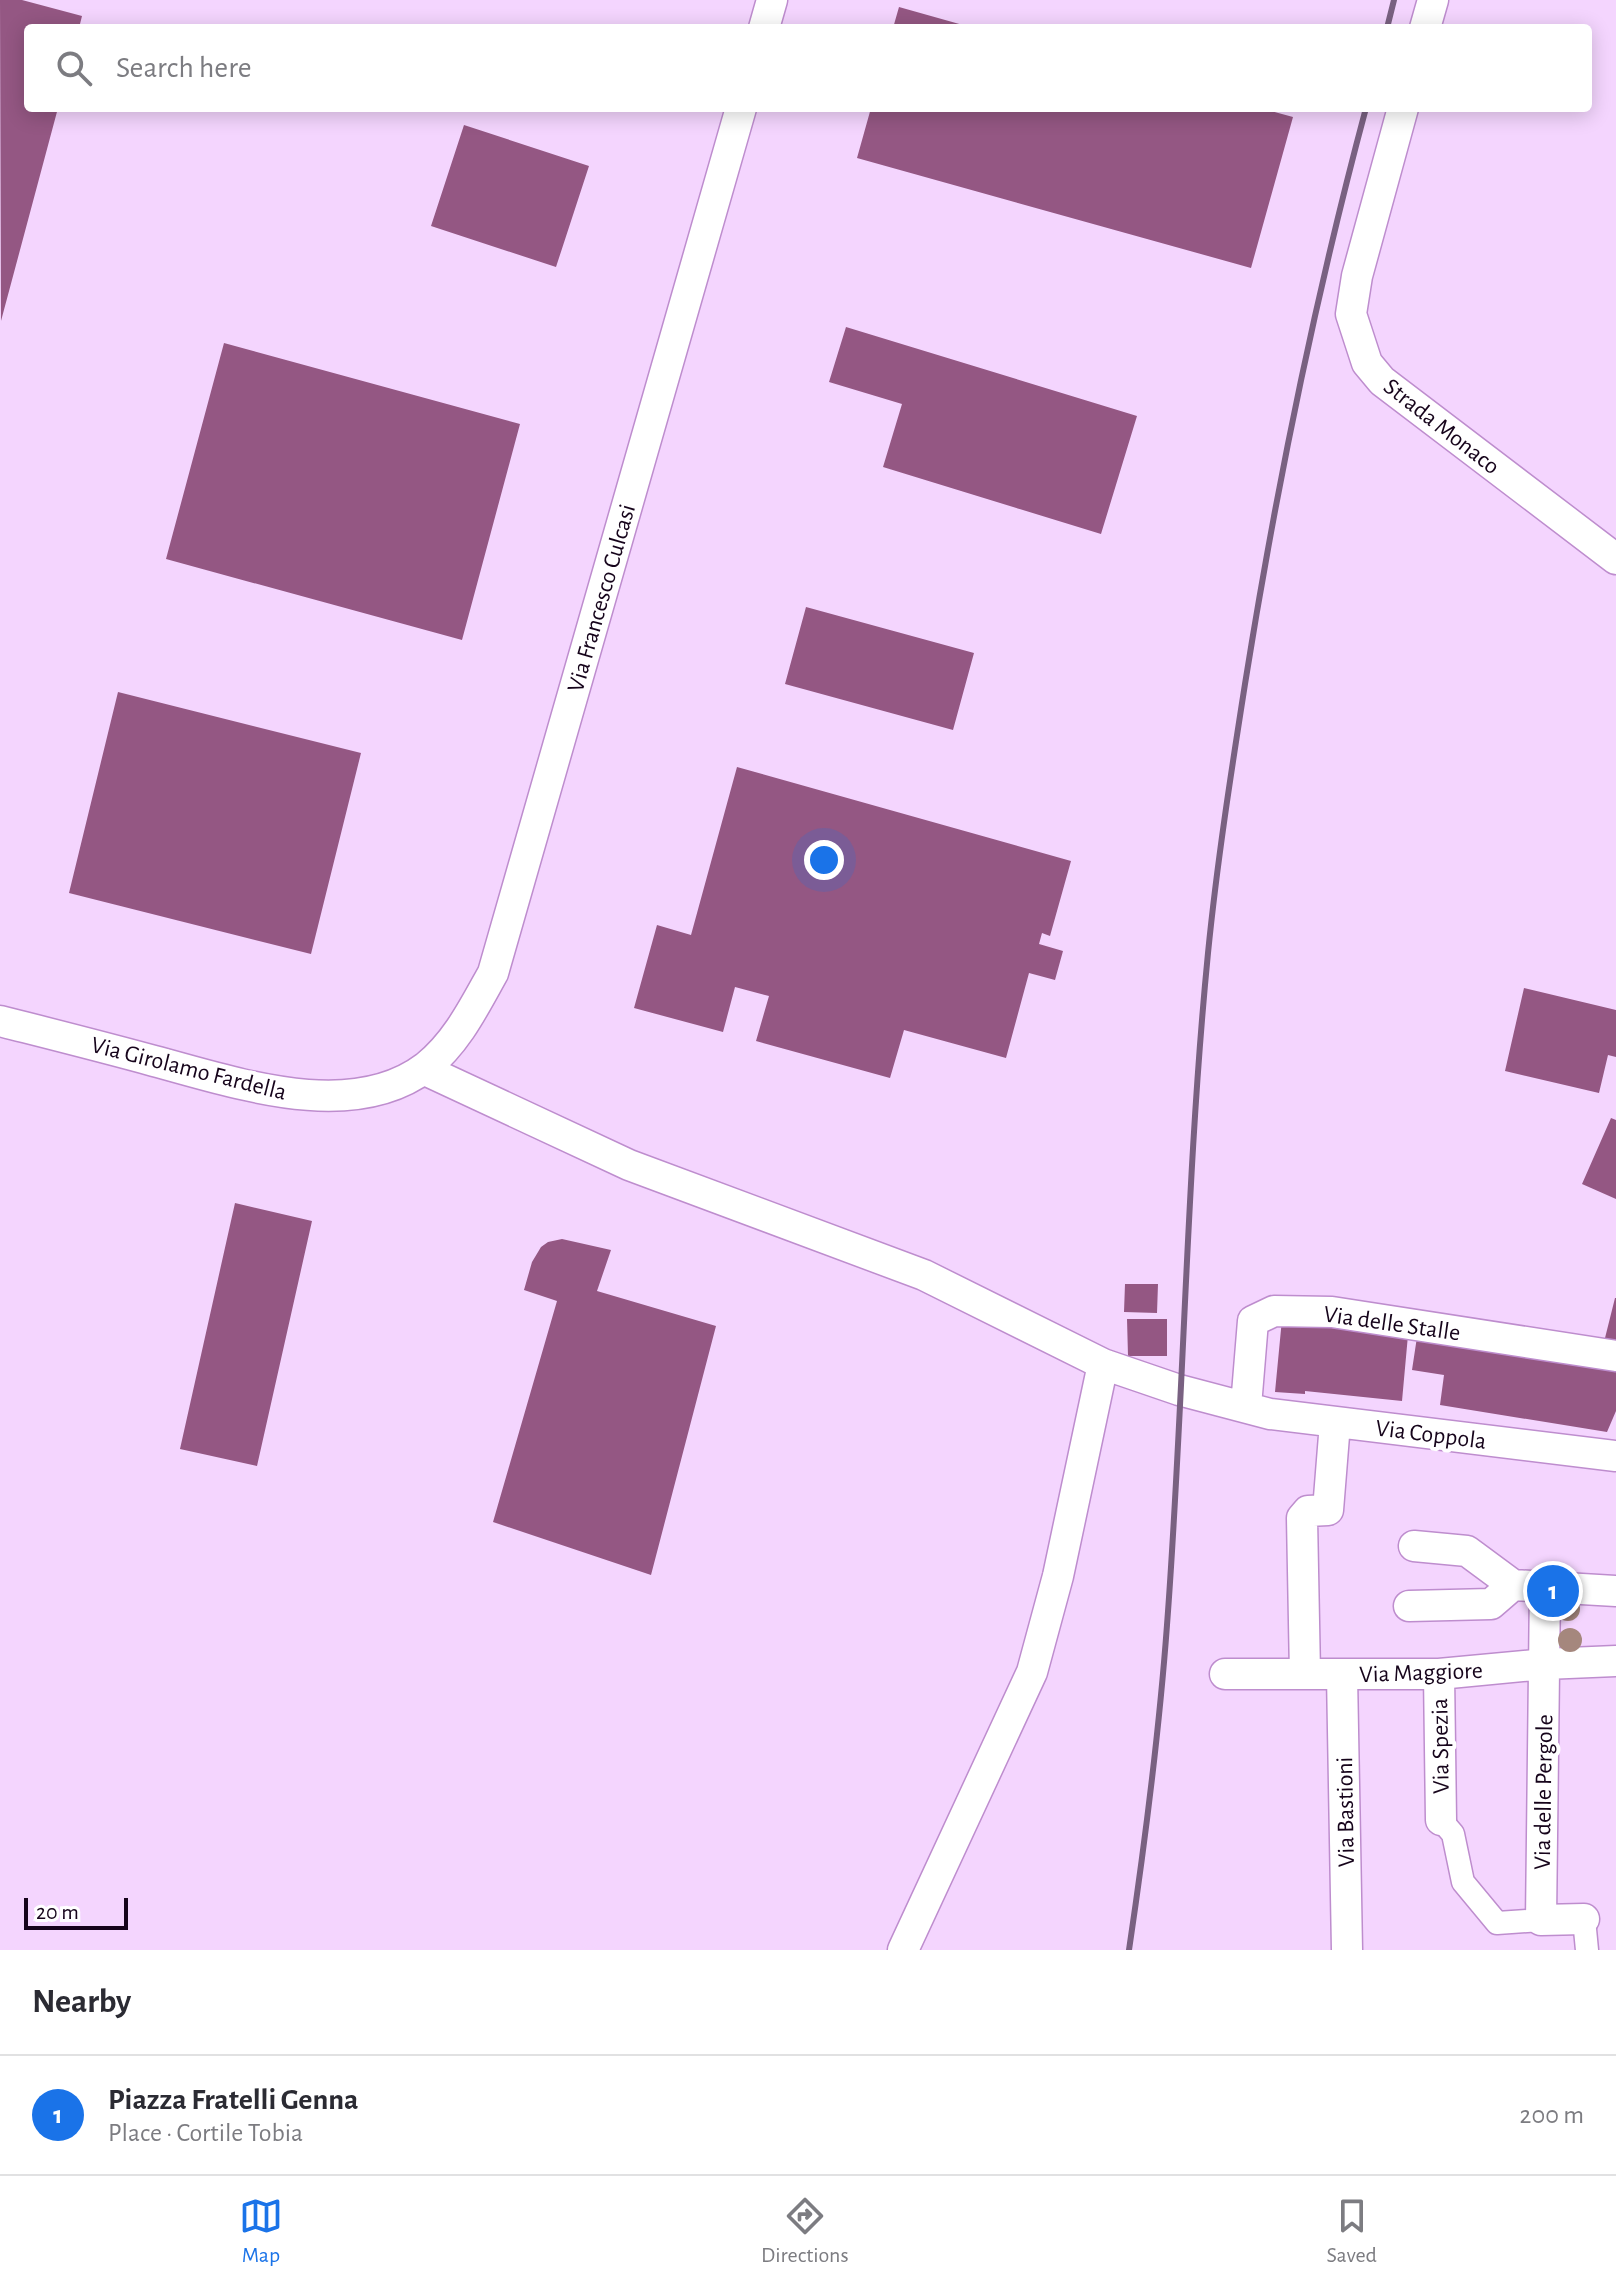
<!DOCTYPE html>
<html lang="en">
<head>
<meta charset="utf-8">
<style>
  :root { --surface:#fff; --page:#f7f7f7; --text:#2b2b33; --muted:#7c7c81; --line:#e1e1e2; --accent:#1a73e8 }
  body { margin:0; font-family:"Alegreya Sans",sans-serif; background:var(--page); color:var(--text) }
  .scale { position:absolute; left:24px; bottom:20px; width:104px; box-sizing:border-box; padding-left:8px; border:4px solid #16041b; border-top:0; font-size:22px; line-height:28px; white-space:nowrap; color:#16041b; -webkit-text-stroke:6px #fff; paint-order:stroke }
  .you { position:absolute; left:824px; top:860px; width:28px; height:28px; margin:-20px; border:6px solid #fff; border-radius:50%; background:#1a73e8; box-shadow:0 0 0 12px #1a73e833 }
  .badge { display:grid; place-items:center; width:52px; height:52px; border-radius:50%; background:var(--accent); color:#fff; font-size:26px; font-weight:700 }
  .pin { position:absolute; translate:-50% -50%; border:4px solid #fff; box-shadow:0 2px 8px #0006 }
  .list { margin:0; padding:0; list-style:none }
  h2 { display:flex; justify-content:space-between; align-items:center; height:104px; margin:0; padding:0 32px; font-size:34px }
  h2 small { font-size:26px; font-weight:400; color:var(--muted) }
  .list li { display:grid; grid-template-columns:52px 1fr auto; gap:24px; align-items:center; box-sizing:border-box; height:120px; padding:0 32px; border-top:2px solid var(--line) }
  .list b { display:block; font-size:30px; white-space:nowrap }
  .list p { margin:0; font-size:26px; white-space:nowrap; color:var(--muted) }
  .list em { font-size:26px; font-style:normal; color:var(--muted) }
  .icon { flex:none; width:44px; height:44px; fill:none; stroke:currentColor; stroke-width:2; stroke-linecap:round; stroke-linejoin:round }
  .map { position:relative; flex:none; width:1616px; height:1950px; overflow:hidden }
  .search { position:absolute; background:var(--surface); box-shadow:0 4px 20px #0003; left:24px; right:24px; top:24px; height:88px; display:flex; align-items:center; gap:20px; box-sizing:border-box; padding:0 28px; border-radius:8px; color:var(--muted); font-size:30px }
  .sheet { height:224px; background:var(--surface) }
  nav { display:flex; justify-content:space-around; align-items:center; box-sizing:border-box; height:112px; border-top:2px solid var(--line); background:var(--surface); font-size:22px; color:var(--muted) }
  nav a { display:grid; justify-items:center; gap:4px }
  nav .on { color:var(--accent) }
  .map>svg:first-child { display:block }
  .building { fill:#945783 }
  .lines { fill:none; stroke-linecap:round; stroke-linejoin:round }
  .pedestrian-casing { stroke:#be8dce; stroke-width:25 }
  .minor-casing { stroke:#be8dce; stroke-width:33 }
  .pedestrian { stroke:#fff; stroke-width:22 }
  .minor { stroke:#fff; stroke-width:30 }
  .rail { stroke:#796181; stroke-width:6 }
  .tree { fill:#a5877d }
  .labels { text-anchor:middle; stroke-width:8; stroke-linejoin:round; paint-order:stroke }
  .street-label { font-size:24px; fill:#16041b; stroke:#fff }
</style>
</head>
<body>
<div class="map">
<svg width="1616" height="1950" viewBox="0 0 1616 1950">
  <rect width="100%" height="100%" fill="#f4d5fe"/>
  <path class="building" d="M0 0H22L82 16 79 28H28V108H58L1 321Z
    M899 7 970 27V28H893Z
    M871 108H1260L1293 117 1251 268 857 158Z
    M464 125 589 166 556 267 431 226Z
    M846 327 1137 416 1101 534 883 467 902 404 829 382Z
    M224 343 520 424 462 640 166 559Z
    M806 607 974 653 953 730 785 684Z
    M118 692 361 753 311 954 69 893Z
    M737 767 1071 861 1050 936 1042 933 1039 944 1063 951 1055 980 1029 973 1006 1058 904 1030 890 1078 756 1041 769 996 735 987 723 1032 634 1008 657 925 691 935Z
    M1524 988 1616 1010V1057L1608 1055 1599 1093 1505 1071Z
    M1611 1118 1616 1120V1199L1582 1184Z
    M235 1203 312 1221 257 1466 180 1449Z
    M562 1239 611 1250 597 1291 716 1326 651 1575 493 1522 557 1301 524 1290 532 1262 541 1247 548 1242Z
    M1125 1284H1158L1157 1313 1124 1312Z
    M1615 1298H1616V1341L1605 1338Z
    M1127 1319H1167V1356H1128Z
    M1282 1319 1311 1326 1408 1335 1402 1401 1305 1391V1394L1275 1392Z
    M1417 1337 1616 1369V1411L1607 1432 1440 1405 1444 1375 1412 1370Z"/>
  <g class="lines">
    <defs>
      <path id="pedestrian" d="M1441 1820 1453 1834 1463 1882 1497 1923 1541 1920
        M1584 1919 1587 1950"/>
      <path id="minor" d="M764 28 772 0
        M1425 28 1433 0
        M1403 108 1357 276 1351 314 1367 363 1382 381 1616 559
        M0 1021C51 1034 103 1047 154 1061 234 1082 351 1124 426 1067 457 1042 474 1007 493 973L741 108
        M423 1069 629 1165 924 1275 1103 1364 1179 1390 1270 1414 1616 1456
        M1246 1406 1253 1321 1274 1311 1332 1312 1616 1356
        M1414 1546 1467 1551 1513 1585 1616 1591
        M1545 1587 1541 1920 1584 1919
        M1409 1606 1491 1604 1513 1585
        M1225 1674H1439L1545 1664 1616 1661
        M1305 1674 1302 1518 1308 1511 1328 1510 1335 1423
        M1439 1674 1441 1820
        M1342 1675 1347 1950
        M903 1950 1032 1672 1058 1576 1103 1364"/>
    </defs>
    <use href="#pedestrian" class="pedestrian-casing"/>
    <use href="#minor" class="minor-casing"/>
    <use href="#pedestrian" class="pedestrian"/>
    <use href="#minor" class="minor"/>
    <path class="rail" d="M1387 28 1394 0
      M1129 1950C1145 1842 1159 1734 1167 1625 1184 1401 1186 1176 1208 953 1217 863 1231 773 1245 684 1276 490 1315 298 1366 108"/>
  </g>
  <g class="tree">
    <circle cx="1568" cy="1609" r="12"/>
    <circle cx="1570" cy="1640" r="12"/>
  </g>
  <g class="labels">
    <g class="street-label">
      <text transform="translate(1442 426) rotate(38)" y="8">Strada Monaco</text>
      <text transform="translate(601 598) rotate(-74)" y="8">Via Francesco Culcasi</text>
      <text transform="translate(189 1068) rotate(14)" y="8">Via Girolamo Fardella</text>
      <text transform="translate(1392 1323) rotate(8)" y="8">Via delle Stalle</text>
      <text transform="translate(1431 1434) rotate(7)" y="8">Via Coppola</text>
      <text transform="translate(1421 1672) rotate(-2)" y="8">Via Maggiore</text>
      <text transform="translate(1440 1746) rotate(-91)" y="8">Via Spezia</text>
      <text transform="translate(1543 1792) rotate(-89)" y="8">Via delle Pergole</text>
      <text transform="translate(1345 1812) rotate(-91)" y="8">Via Bastioni</text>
    </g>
  </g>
</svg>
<div class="scale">20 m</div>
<div class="you"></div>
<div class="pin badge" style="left:1553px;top:1591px">1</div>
<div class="search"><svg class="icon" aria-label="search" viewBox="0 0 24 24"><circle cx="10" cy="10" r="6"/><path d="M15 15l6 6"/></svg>Search here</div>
</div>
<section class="sheet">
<h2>Nearby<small></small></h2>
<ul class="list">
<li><span class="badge">1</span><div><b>Piazza Fratelli Genna</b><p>Place · Cortile Tobia</p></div><em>200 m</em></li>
</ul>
</section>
<nav>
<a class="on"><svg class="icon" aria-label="map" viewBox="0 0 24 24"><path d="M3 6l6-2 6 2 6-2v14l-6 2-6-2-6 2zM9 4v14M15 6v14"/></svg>Map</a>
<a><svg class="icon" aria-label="directions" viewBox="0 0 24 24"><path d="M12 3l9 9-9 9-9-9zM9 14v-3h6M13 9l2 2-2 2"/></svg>Directions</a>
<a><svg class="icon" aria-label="saved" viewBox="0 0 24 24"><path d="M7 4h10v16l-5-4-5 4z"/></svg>Saved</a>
</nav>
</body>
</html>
